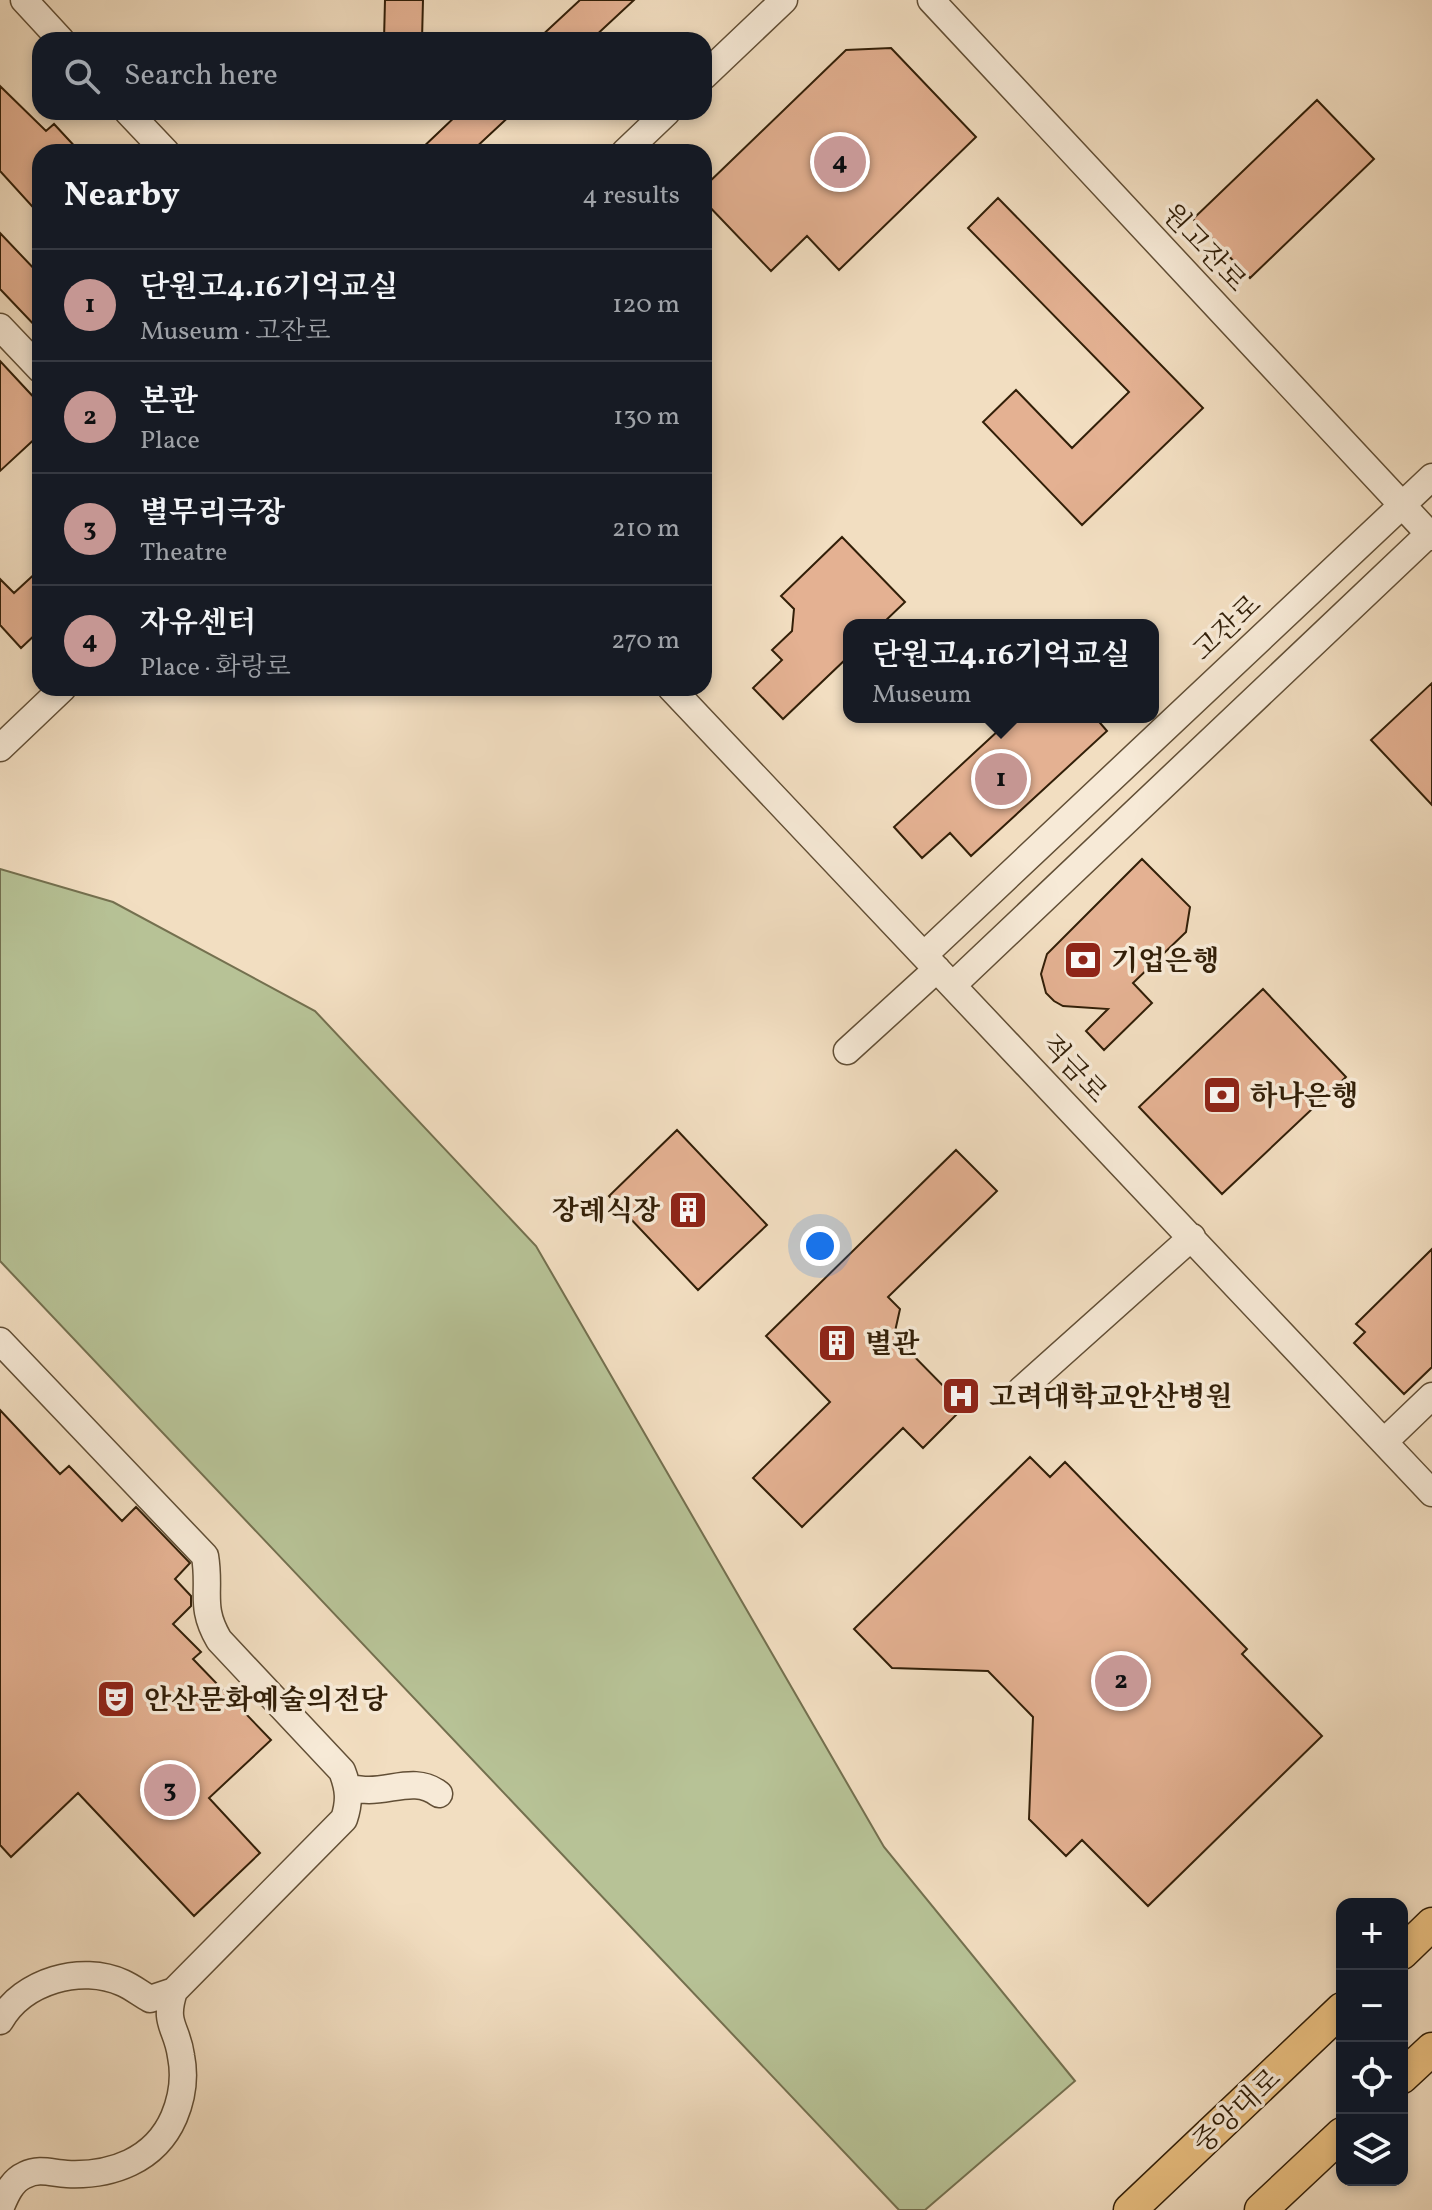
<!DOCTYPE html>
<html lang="en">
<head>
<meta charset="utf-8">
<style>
  :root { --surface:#171b24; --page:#20242c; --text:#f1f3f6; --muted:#9ea1a6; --line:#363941; --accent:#c59692 }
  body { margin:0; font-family:Vollkorn,"Noto Serif KR",serif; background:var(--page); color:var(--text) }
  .controls { position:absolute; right:24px; bottom:24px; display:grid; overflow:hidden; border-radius:16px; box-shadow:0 4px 12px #0003 }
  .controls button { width:72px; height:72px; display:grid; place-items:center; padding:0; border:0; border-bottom:2px solid var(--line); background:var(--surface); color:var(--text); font:40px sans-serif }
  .you { position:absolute; left:820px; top:1246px; width:28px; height:28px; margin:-20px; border:6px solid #fff; border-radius:50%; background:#1a73e8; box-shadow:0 0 0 12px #1a73e833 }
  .badge { display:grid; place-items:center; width:52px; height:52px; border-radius:50%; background:var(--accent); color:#111; font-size:26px; font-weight:700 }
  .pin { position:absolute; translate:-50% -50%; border:4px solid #fff; box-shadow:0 2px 8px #0006 }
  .popup { position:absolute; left:843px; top:619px; width:316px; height:104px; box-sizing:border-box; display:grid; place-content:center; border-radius:16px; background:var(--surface); filter:drop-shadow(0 2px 6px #0005); font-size:26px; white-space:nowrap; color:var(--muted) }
  .popup b { font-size:30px; color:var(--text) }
  .popup::after { content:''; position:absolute; left:50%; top:100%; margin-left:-16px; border:16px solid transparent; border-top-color:var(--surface) }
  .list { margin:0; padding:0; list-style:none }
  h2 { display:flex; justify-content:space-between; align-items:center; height:104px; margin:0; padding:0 32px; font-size:34px }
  h2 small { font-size:26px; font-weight:400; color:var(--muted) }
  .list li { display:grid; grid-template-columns:52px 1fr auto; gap:24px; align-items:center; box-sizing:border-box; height:112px; padding:0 32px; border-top:2px solid var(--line) }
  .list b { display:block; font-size:30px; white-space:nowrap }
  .list p { margin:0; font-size:26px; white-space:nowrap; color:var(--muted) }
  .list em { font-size:26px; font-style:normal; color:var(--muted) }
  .icon { flex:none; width:44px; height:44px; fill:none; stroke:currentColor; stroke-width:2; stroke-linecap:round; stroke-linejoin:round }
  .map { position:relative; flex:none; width:1432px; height:2210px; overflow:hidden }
  .search { position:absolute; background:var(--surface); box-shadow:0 4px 12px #0003; left:32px; top:32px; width:680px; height:88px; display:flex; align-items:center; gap:20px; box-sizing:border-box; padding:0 28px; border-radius:24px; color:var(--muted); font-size:30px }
  .panel { position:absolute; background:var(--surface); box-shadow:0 4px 12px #0003; left:32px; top:144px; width:680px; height:552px; border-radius:24px }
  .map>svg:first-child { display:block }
  .green { fill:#b7c296; stroke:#74704f; stroke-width:2 }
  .building { fill:#e4b192; stroke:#321f08; stroke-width:2 }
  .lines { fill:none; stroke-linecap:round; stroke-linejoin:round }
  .minor-casing { stroke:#624f36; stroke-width:29 }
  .major-casing { stroke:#321f08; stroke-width:35 }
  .minor { stroke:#f7ead7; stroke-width:26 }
  .major { stroke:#e9bf80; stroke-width:32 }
  .labels { text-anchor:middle; stroke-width:7; stroke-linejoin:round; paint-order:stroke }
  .street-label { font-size:28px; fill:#321f08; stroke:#f7ead7 }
  .poi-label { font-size:28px; font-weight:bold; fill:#321f08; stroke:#f7ead7; text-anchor:start }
</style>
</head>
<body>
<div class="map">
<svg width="1432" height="2210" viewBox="0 0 1432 2210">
  <rect width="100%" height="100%" fill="#f2dec1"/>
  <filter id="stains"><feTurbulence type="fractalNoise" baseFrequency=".0025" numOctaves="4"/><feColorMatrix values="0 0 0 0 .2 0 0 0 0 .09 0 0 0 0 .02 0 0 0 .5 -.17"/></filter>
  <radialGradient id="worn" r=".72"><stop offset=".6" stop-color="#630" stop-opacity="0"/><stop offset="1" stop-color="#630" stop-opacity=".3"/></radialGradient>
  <path class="green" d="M0 869 113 902 315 1011 536 1246 884 1847 1075 2081 925 2210H899L0 1261Z"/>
  <path class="building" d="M385 0H423L422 40H384Z
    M580 0H634L591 40H537Z
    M891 48 976 137 839 270 807 236 771 271 704 201V187L846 50Z
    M0 86 46 131 54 124 80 152H40V215L0 171Z
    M1317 100 1374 159 1250 278 1193 219Z
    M460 112H514L471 152H418Z
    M998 198 1203 408 1082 525 983 422 1016 390 1072 448 1129 392 968 228Z
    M0 233 40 275V331L0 289Z
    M0 361 40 404V434L0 471Z
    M842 537 905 602 881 625H849V656L783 719 753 688 782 660 772 650 792 631 794 609 781 596Z
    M40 569V630L21 648 0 625V579L14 593Z
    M1432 683V805L1371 740Z
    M1013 717H1095L1107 731 971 856 950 833 922 858 894 827Z
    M1142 859 1190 907 1186 932 1133 983 1152 1003 1104 1050 1086 1031 1108 1009 1063 1006 1054 1001 1046 993 1041 974 1047 954Z
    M1263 989 1346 1077 1222 1194 1139 1107Z
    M677 1130 767 1225 698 1290 609 1196Z
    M956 1150 997 1191 888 1297 900 1309 894 1336 964 1407 923 1448 903 1428 802 1527 753 1478 830 1402 766 1336Z
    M1432 1249V1367L1404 1394 1354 1343 1365 1332 1356 1324Z
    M0 1410 60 1474 69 1466 122 1521 136 1507 190 1563 175 1579 191 1596V1606L173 1624 201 1652 193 1659 271 1740 209 1798 260 1853 194 1916 78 1793 11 1857 0 1845Z
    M1030 1457 1050 1477 1065 1462 1247 1649 1242 1654 1322 1736 1148 1906 1082 1840 1066 1856 1029 1819 1033 1717 988 1671 892 1668 854 1629Z"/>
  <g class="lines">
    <defs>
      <path id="minor" d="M24 0 61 40
        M931 0 1432 537
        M704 76 784 0
        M128 112 166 152
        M625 152 667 112
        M0 327 40 369
        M671 688 1432 1493
        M0 748 63 688
        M924 955 1432 477
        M953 985 1432 531
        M847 1051 937 969
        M0 1341 205 1556C211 1592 199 1606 219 1640L342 1771C349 1789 350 1801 344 1819L174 1991C163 2025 177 2026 181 2056 185 2076 182 2098 174 2117 155 2161 111 2176 67 2174 51 2173 39 2168 25 2175 11 2181 5 2197 0 2209
        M1021 1390 1192 1237
        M1385 1441 1432 1396
        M349 1788C355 1789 362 1790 369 1790 394 1790 417 1777 439 1794
        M0 2021C23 1981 81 1964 123 1983 132 1987 141 1994 150 1999L174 1991"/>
      <path id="major" d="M1402 1953 1432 1924
        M1402 2077 1432 2049
        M1130 2210 1342 2009
        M1261 2210 1342 2134"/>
    </defs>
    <use href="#minor" class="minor-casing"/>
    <use href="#major" class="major-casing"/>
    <use href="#minor" class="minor"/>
    <use href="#major" class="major"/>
  </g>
  <defs>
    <symbol id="bank-square" viewBox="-11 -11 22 22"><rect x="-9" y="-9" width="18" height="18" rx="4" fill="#8f2418" stroke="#f7ead7"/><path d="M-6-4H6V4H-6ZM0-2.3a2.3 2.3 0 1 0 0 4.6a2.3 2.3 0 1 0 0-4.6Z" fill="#fff"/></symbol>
    <symbol id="building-square" viewBox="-11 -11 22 22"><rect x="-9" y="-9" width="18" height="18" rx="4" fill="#8f2418" stroke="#f7ead7"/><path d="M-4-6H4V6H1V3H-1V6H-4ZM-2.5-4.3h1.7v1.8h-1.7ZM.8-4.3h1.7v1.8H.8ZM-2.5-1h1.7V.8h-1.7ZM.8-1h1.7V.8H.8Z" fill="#fff"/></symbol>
    <symbol id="hospital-square" viewBox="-11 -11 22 22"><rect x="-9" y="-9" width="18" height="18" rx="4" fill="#8f2418" stroke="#f7ead7"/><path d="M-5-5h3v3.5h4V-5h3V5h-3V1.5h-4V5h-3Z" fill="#fff"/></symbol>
    <symbol id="theatre-square" viewBox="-11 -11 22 22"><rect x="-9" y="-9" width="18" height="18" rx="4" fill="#8f2418" stroke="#f7ead7"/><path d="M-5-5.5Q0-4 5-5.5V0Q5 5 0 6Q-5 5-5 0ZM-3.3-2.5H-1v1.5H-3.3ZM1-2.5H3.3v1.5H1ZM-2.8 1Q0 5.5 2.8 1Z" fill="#fff"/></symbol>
  </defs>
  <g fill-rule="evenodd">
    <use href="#bank-square" x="1061" y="938" width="44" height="44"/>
    <use href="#bank-square" x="1200" y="1073" width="44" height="44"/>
    <use href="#building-square" x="666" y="1188" width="44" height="44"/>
    <use href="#building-square" x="815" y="1321" width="44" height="44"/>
    <use href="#hospital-square" x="939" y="1374" width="44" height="44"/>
    <use href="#theatre-square" x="94" y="1677" width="44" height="44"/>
  </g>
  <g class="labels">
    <g class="street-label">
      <text transform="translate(1205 247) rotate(47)" y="10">원고잔로</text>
      <text transform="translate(1226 627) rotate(-43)" y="10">고잔로</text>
      <text transform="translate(1075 1068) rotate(47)" y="10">적금로</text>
      <text transform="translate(1236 2110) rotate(-43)" y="10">중앙대로</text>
    </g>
    <g class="poi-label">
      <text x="1111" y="970">기업은행</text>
      <text x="1250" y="1105">하나은행</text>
      <text x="660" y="1220" text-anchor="end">장례식장</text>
      <text x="865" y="1353">별관</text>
      <text x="989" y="1406">고려대학교안산병원</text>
      <text x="144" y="1709">안산문화예술의전당</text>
    </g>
  </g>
  <rect width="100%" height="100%" filter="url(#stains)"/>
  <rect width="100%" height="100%" fill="url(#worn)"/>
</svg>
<div class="controls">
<button>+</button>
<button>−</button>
<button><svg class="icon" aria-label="locate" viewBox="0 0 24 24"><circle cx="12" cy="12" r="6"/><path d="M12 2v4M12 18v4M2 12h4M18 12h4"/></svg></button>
<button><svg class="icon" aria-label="layers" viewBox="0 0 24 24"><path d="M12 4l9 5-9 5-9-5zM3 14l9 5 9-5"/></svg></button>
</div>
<div class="you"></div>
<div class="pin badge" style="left:1001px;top:779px">1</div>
<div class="popup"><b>단원고4.16기억교실</b>Museum</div>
<div class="pin badge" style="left:1121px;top:1681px">2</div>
<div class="pin badge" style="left:170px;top:1790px">3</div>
<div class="pin badge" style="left:840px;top:162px">4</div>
<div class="search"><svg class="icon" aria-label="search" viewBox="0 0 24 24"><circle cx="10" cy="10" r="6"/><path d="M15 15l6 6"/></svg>Search here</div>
<section class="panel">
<h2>Nearby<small>4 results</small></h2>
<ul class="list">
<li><span class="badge">1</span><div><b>단원고4.16기억교실</b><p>Museum · 고잔로</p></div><em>120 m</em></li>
<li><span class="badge">2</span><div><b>본관</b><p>Place</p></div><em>130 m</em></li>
<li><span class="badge">3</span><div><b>별무리극장</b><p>Theatre</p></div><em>210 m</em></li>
<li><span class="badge">4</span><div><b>자유센터</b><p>Place · 화랑로</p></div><em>270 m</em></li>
</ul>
</section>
</div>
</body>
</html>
